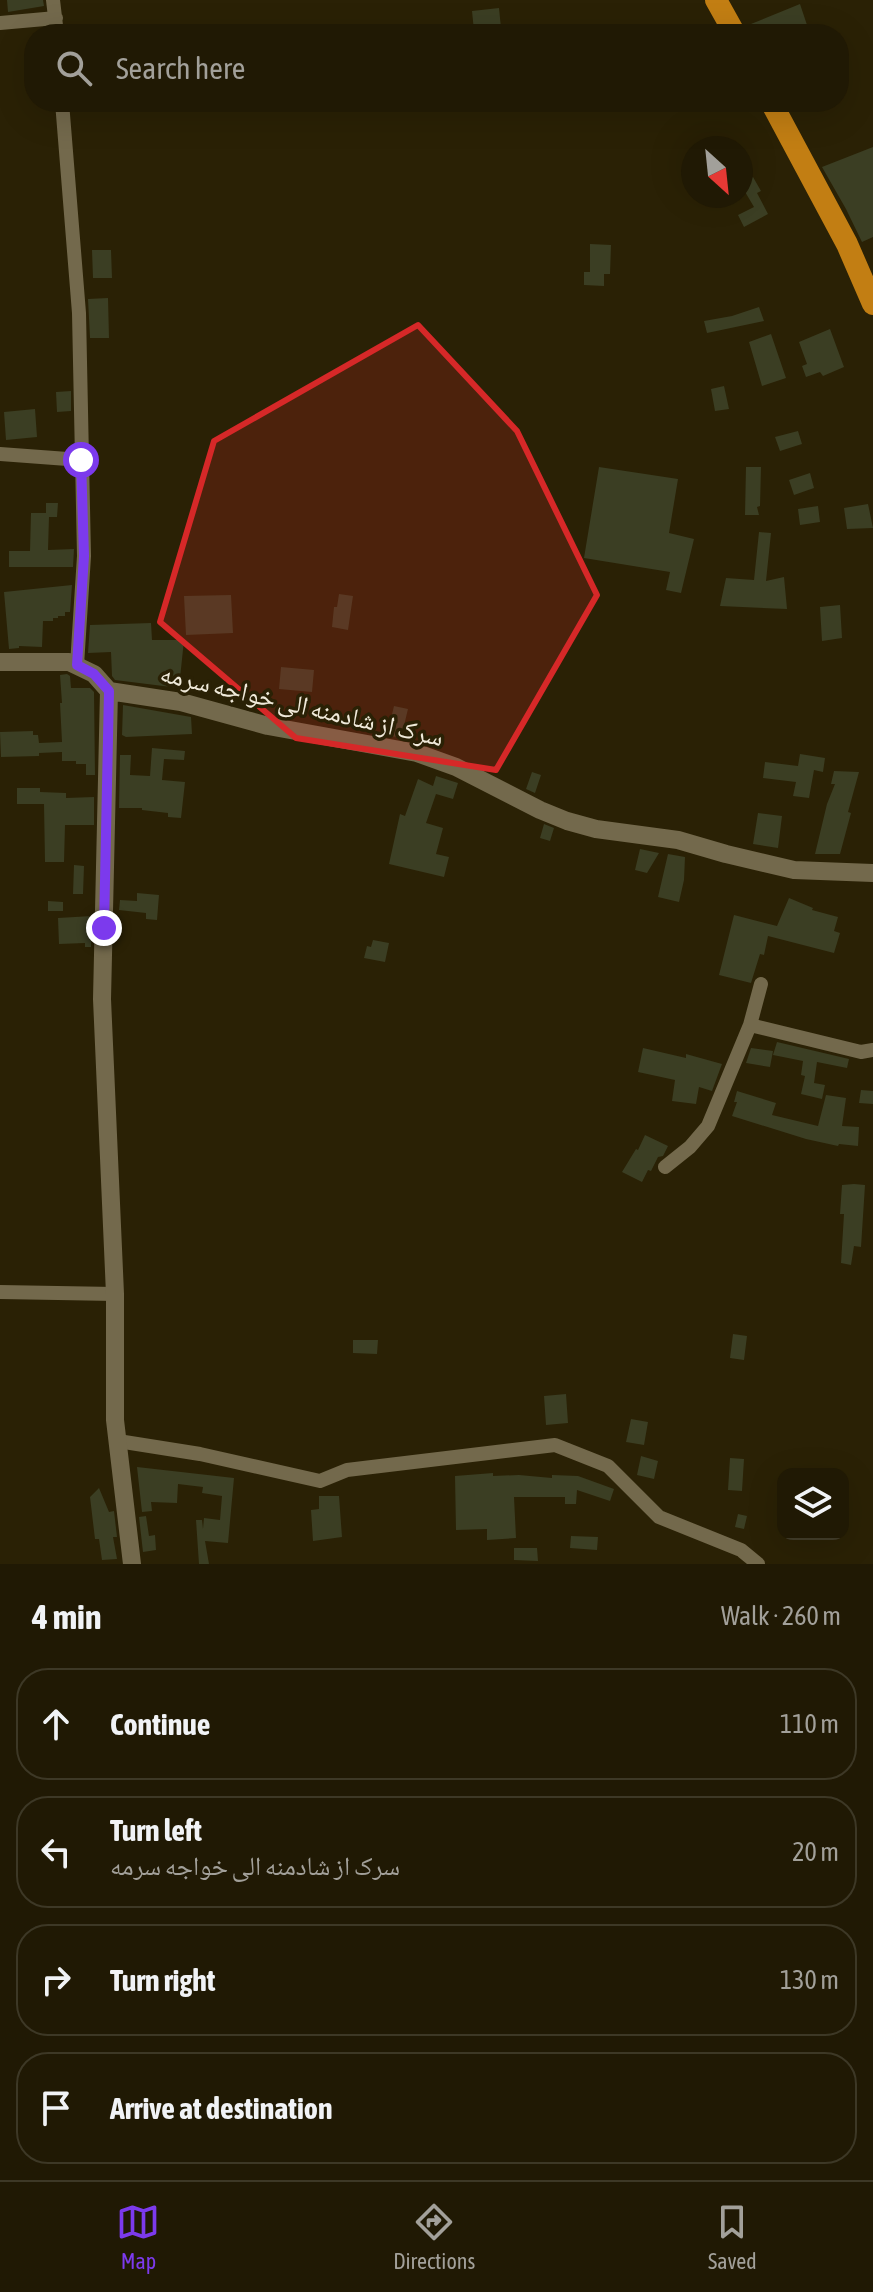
<!DOCTYPE html>
<html lang="en">
<head>
<meta charset="utf-8">
<style>
  :root { --surface:#201904; --page:#2d2613; --text:#f1f3f6; --muted:#a2a09a; --line:#3d3826; --accent:#7c3aed }
  body { margin:0; font-family:"Asap Condensed","Noto Naskh Arabic",sans-serif; background:var(--page); color:var(--text) }
  .controls { position:absolute; right:24px; bottom:24px; display:grid; overflow:hidden; border-radius:16px; box-shadow:0 8px 32px #0002 }
  .controls button { width:72px; height:72px; display:grid; place-items:center; padding:0; border:0; border-bottom:2px solid var(--line); background:var(--surface); color:var(--text); font:40px sans-serif }
  .compass { position:absolute; left:681px; top:136px; width:72px; height:72px; border-radius:50%; background:var(--surface); box-shadow:0 8px 32px #0002; rotate:153deg }
  .stop { position:absolute; width:24px; height:24px; margin:-18px; border:6px solid #7c3aed; border-radius:50%; background:#fff }
  .stop.end { background:#7c3aed; border-color:#fff; box-shadow:0 2px 8px #0008 }
  .list { margin:0; padding:0; list-style:none }
  h2 { display:flex; justify-content:space-between; align-items:center; height:104px; margin:0; padding:0 32px; font-size:34px }
  h2 small { font-size:26px; font-weight:400; color:var(--muted) }
  .list li { display:grid; grid-template-columns:52px 1fr auto; gap:24px; align-items:center; box-sizing:border-box; height:112px; margin:0 16px 16px; padding:0 16px; border:2px solid var(--line); border-radius:32px }
  .list b { display:block; font-size:30px; white-space:nowrap }
  .list p { margin:0; font-size:26px; white-space:nowrap; color:var(--muted) }
  .list em { font-size:26px; font-style:normal; color:var(--muted) }
  .icon { flex:none; width:44px; height:44px; fill:none; stroke:currentColor; stroke-width:2; stroke-linecap:round; stroke-linejoin:round }
  .map { position:relative; flex:none; width:873px; height:1564px; overflow:hidden }
  .search { position:absolute; background:var(--surface); box-shadow:0 8px 32px #0002; left:24px; right:24px; top:24px; height:88px; display:flex; align-items:center; gap:20px; box-sizing:border-box; padding:0 28px; border-radius:32px; color:var(--muted); font-size:30px }
  .sheet { height:616px; background:var(--surface) }
  nav { display:flex; justify-content:space-around; align-items:center; box-sizing:border-box; height:112px; border-top:2px solid var(--line); background:var(--surface); font-size:22px; color:var(--muted) }
  nav a { display:grid; justify-items:center; gap:4px }
  nav .on { color:var(--accent) }
  .map>svg:first-child { display:block }
  .building { fill:#3b3e23 }
  .lines { fill:none; stroke-linecap:round; stroke-linejoin:round }
  .minor { stroke:#73694c; stroke-width:14 }
  .tertiary { stroke:#73694c; stroke-width:18 }
  .trunk { stroke:#c27e13; stroke-width:22 }
  .route { stroke:#7c3aed; stroke-width:10 }
  .marked { fill:#d62828; fill-opacity:0.2; stroke:#d62828; stroke-width:6; stroke-linejoin:round }
  .labels { text-anchor:middle; stroke-width:7; stroke-linejoin:round; paint-order:stroke }
  .street-label { font-size:26px; fill:#f0eada; stroke:#2a2105 }
</style>
</head>
<body>
<div class="map">
<svg width="873" height="1564" viewBox="0 0 873 1564">
  <rect width="100%" height="100%" fill="#2a2105"/>
  <path class="building" d="M7 0H43L44 6 8 12Z
    M800 4 810 34H756L751 24Z
    M499 8 501 28 474 31 472 11Z
    M873 147V237L862 242 846 209 822 167Z
    M753 177 761 191 757 193 768 214 744 227 738 215 754 207 741 185Z
    M590 244 611 245 610 274H604V286L584 285V272H590Z
    M92 250H111L112 278H93Z
    M108 298 109 338H90L88 299Z
    M759 307 764 321 707 333 704 321 732 316Z
    M830 329 844 367 823 376 820 372 806 377 802 366 807 364 799 342Z
    M771 334 786 378 762 386 749 342Z
    M724 386 729 409 715 411 711 389Z
    M71 391V411L57 412 56 392Z
    M35 409 37 437 6 440 4 412Z
    M798 431 802 444 780 451 775 437Z
    M599 467 678 479 669 533 694 539 681 593 666 590 670 572 584 558Z
    M746 467H761L760 506 757 507 759 515H745Z
    M810 473 814 488 794 495 789 480Z
    M46 503H58L57 517H49L48 550 74 549 73 567H9V551H30L31 513H46Z
    M868 504 873 528 847 529 844 508Z
    M818 506 820 522 800 525 798 509Z
    M759 532 771 533 766 581 784 577 787 609 720 606 726 578 754 580Z
    M72 585 70 612H65V616H58V618H53V621H43L42 647 19 646V648L9 649 4 592Z
    M339 594 353 596 348 630 332 627 334 607H337Z
    M231 595 233 633 186 635 184 596Z
    M840 605 842 638 822 641 820 607Z
    M151 623 152 640H184L179 688 115 680 112 676 111 652 88 653 90 625Z
    M281 667 314 670 312 692 279 689Z
    M67 674 70 676 71 688H90L94 692 95 775H86V764H76V761H62V752L39 753V756L1 757 0 732 33 731V735H38L39 743 62 742 60 703H62L60 675Z
    M123 705 191 717 192 734 126 737 122 735Z
    M394 706 408 709 401 738 387 735Z
    M152 748 185 751 184 760 164 759 162 780 185 782 181 818 168 817V813L142 810V808H119L120 755H131L130 775 150 776Z
    M800 754 825 758 823 772 814 770 809 798 793 796 796 782 763 778 765 762 798 766Z
    M834 771 859 772 848 812 851 813 840 854H815L827 804 835 784H831Z
    M532 772 541 775 535 793 526 789Z
    M436 776 458 783 453 799 436 794 426 823 443 828 436 854 449 857 444 877 389 864 400 814 405 816 418 779 433 786Z
    M17 788H40V792L66 793V798L94 797V825H65L64 862H45L44 804H17Z
    M758 813 782 816 778 848 753 844Z
    M544 824 554 828 550 841 540 838Z
    M640 849 659 853 647 873 635 870Z
    M668 854 685 857 684 880 679 902 658 897Z
    M74 865 84 866 83 894H73Z
    M137 893 159 895 157 920 146 919V913L119 910 120 900 137 901Z
    M789 898 813 908 812 910 838 917 834 931 840 933 834 953 768 936 764 955 760 954 751 983 719 975 734 915 777 926Z
    M48 901 63 902V911H48Z
    M92 916 91 947H85V943L59 944 58 918Z
    M373 940 389 943 385 962 364 958 367 946 371 947Z
    M777 1042 849 1059 847 1068 817 1062 814 1083 825 1085 822 1099 801 1094 805 1076 801 1075 803 1061 773 1055Z
    M643 1048 686 1058V1054L722 1064 712 1091 699 1087 696 1104 672 1101 675 1080 638 1072Z
    M751 1048 773 1051 770 1067 746 1063Z
    M861 1090 873 1091V1104L859 1103Z
    M737 1091 776 1103 772 1115 818 1126 826 1095 846 1098 842 1126 859 1127 858 1146 839 1144 838 1146 806 1139 732 1116 737 1102H734Z
    M645 1135 668 1146 663 1156 658 1157 651 1171 648 1170 642 1182 622 1172 636 1149 638 1150Z
    M854 1184 865 1185 861 1247 854 1246 851 1265 841 1263 844 1214H840L842 1185Z
    M733 1334 747 1336 744 1360 730 1358Z
    M353 1340H378L377 1354 353 1353Z
    M566 1394 568 1423 546 1425 544 1396Z
    M631 1419 648 1422 644 1445 626 1442Z
    M641 1456 658 1461 654 1479 637 1475Z
    M730 1458 744 1459 742 1491 728 1490Z
    M137 1467 234 1478 228 1543 205 1541 209 1564H199L196 1520H202L203 1529 204 1518 220 1520 222 1496 202 1493 203 1487 178 1484 177 1503 151 1502 152 1511 142 1512Z
    M493 1473V1476L519 1475 552 1478V1475L578 1476 614 1489 610 1501 577 1490 576 1504H565V1497H514L516 1538 487 1540V1529L456 1530 455 1476Z
    M99 1488 109 1512 114 1511 117 1537H113L117 1559 102 1560 99 1539H95L90 1497Z
    M319 1496H339L342 1537 313 1541 311 1510 319 1509Z
    M738 1514 747 1516 744 1529 735 1527Z
    M146 1516 149 1536 155 1535 156 1550 143 1552 139 1517Z
    M571 1536 598 1537 597 1550 570 1548Z
    M514 1548H537L538 1561 514 1560Z"/>
  <g class="lines">
    <path class="minor" d="M53 0 57 34
      M0 23 56 18
      M62 102 79 313 84 556 77 665
      M0 454 81 460
      M750 1025 861 1052 873 1050
      M665 1167 690 1147 708 1126 750 1025 761 984
      M0 1292 115 1294
      M118 1441 200 1454 320 1481 347 1470 555 1445 608 1466 659 1517 741 1550 758 1564"/>
    <path class="tertiary" d="M0 662H69L94 674 109 691 181 702 268 726 417 753 456 767 540 810 567 821 596 829 678 840 726 854 794 870 873 873
      M109 691 102 999 115 1294V1420L132 1564"/>
    <path class="trunk" d="M716 0 735 34
      M771 102 847 244 873 304"/>
  </g>
  <g class="lines">
    <path class="route" d="M81 460 84 556 77 665 94 674 109 691 104 928"/>
  </g>
  <path class="marked" d="M418 325 517 431 597 595 496 770 296 738 160 622 214 441Z"/>
  <g class="labels">
    <g class="street-label">
      <text transform="translate(302 705) rotate(13)" y="9">سرک از شادمنه الی خواجه سرمه</text>
    </g>
  </g>
</svg>
<div class="controls">
<button><svg class="icon" aria-label="layers" viewBox="0 0 24 24"><path d="M12 4l9 5-9 5-9-5zM3 14l9 5 9-5"/></svg></button>
</div>
<svg class="compass" viewBox="-18 -18 36 36"><path d="M0-13l5 13h-10z" fill="#e53935"/><path d="M0 13l5-13h-10z" fill="#a2a09a"/></svg>
<div class="stop" style="left:81px;top:460px"></div>
<div class="stop end" style="left:104px;top:928px"></div>
<div class="search"><svg class="icon" aria-label="search" viewBox="0 0 24 24"><circle cx="10" cy="10" r="6"/><path d="M15 15l6 6"/></svg>Search here</div>
</div>
<section class="sheet">
<h2>4 min<small>Walk · 260 m</small></h2>
<ul class="list">
<li><svg class="icon" aria-label="ahead" viewBox="0 0 24 24"><path d="M12 20V5M6 11l6-6 6 6"/></svg><div><b>Continue</b></div><em>110 m</em></li>
<li><svg class="icon" aria-label="left" viewBox="0 0 24 24"><path d="M17 20v-9H6M10 6l-5 5 5 5"/></svg><div><b>Turn left</b><p>سرک از شادمنه الی خواجه سرمه</p></div><em>20 m</em></li>
<li><svg class="icon" aria-label="right" viewBox="0 0 24 24"><path d="M7 20v-9h11M14 6l5 5-5 5"/></svg><div><b>Turn right</b></div><em>130 m</em></li>
<li><svg class="icon" aria-label="arrive" viewBox="0 0 24 24"><path d="M6 21V4h12l-3 4 3 4H6"/></svg><div><b>Arrive at destination</b></div></li>
</ul>
</section>
<nav>
<a class="on"><svg class="icon" aria-label="map" viewBox="0 0 24 24"><path d="M3 6l6-2 6 2 6-2v14l-6 2-6-2-6 2zM9 4v14M15 6v14"/></svg>Map</a>
<a><svg class="icon" aria-label="directions" viewBox="0 0 24 24"><path d="M12 3l9 9-9 9-9-9zM9 14v-3h6M13 9l2 2-2 2"/></svg>Directions</a>
<a><svg class="icon" aria-label="saved" viewBox="0 0 24 24"><path d="M7 4h10v16l-5-4-5 4z"/></svg>Saved</a>
</nav>
</body>
</html>
